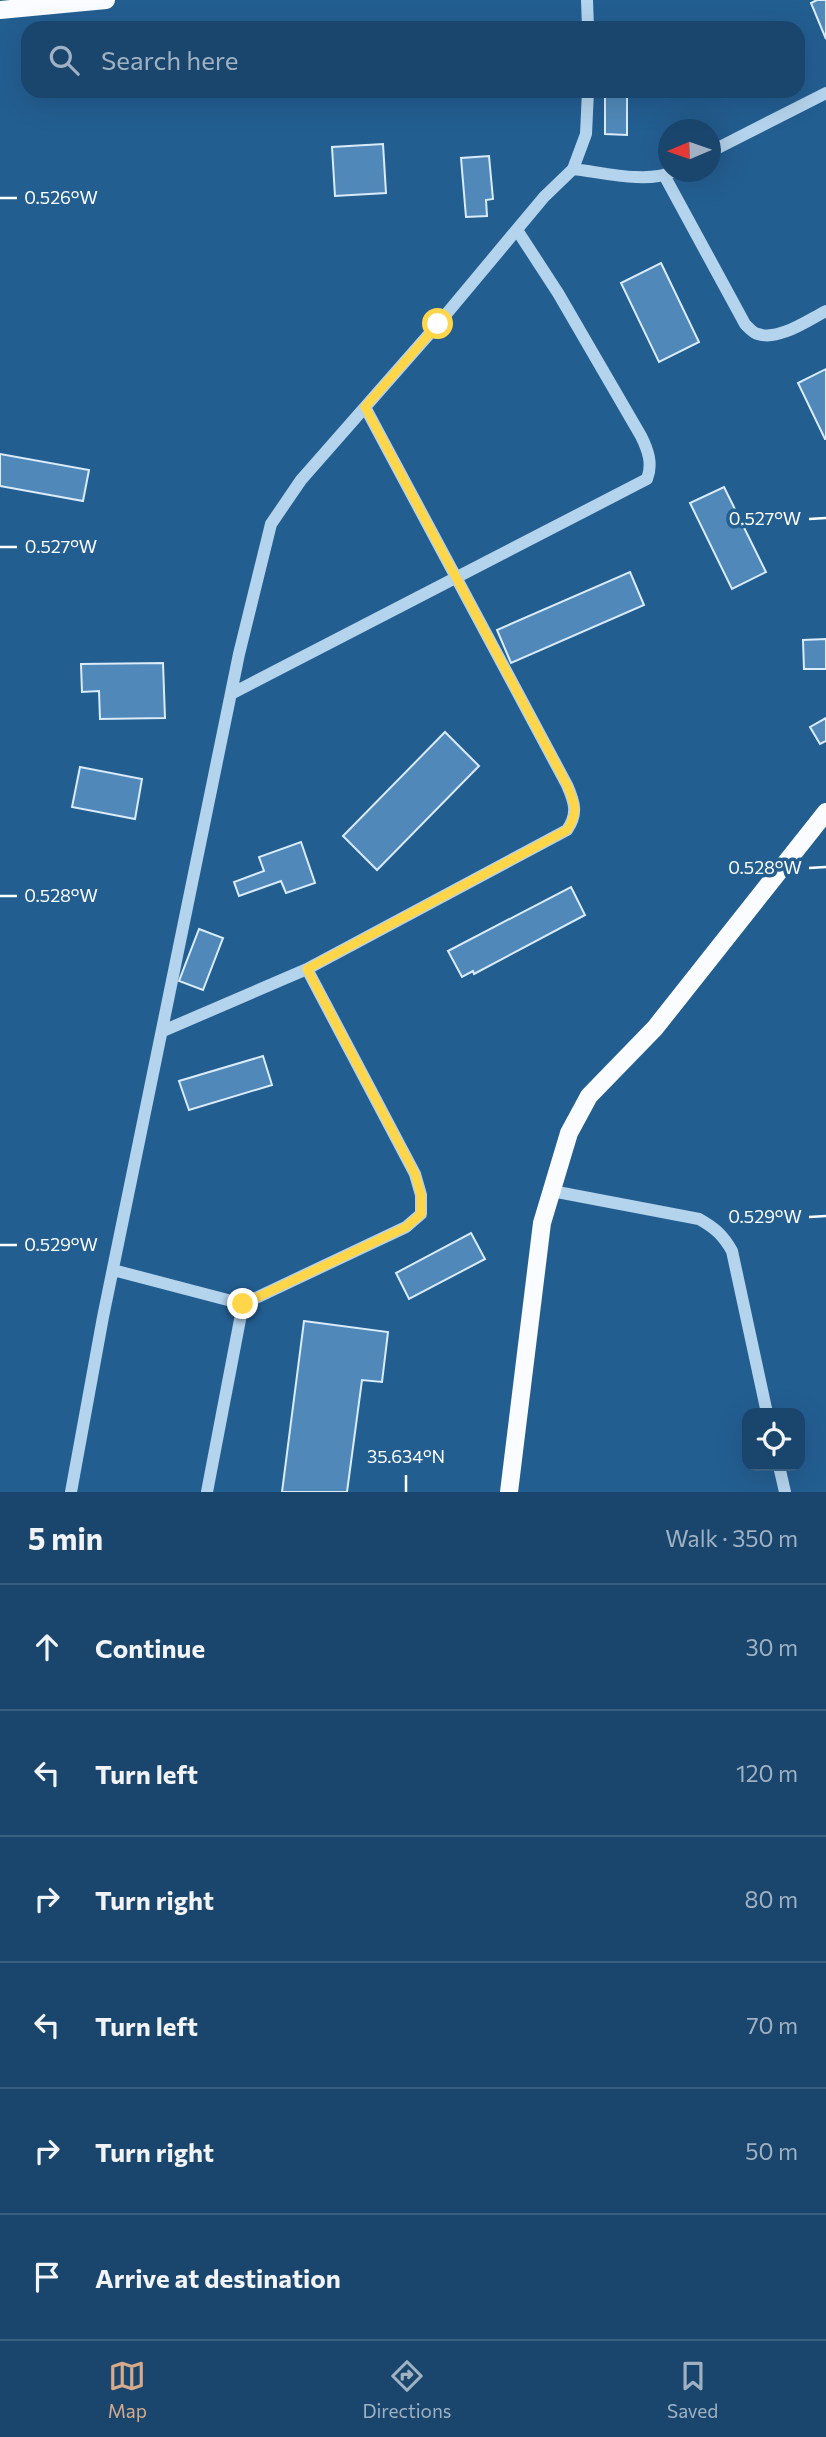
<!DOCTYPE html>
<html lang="en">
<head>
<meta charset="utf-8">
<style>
  :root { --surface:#1a466d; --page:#234d72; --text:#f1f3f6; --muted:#9fb1c2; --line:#385e80; --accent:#d6ab8b }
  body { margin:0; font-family:Commissioner,sans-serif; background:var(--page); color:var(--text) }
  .controls { position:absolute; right:21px; bottom:21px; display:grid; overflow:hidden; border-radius:14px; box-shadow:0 7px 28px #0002 }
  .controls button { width:63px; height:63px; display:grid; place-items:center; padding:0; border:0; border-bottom:2px solid var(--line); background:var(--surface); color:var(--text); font:35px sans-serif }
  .compass { position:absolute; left:658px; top:119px; width:63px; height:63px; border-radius:50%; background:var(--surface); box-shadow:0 7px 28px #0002; rotate:268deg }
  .stop { position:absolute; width:21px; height:21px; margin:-16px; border:5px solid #ffd54a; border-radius:50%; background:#fff }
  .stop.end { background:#ffd54a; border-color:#fff; box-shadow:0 2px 7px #0008 }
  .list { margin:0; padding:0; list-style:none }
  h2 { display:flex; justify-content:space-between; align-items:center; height:91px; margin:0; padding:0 28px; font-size:30px }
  h2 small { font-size:23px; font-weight:400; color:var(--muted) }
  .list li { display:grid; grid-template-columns:46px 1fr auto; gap:21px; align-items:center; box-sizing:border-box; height:126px; padding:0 28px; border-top:2px solid var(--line) }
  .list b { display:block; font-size:26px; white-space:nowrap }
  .list em { font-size:23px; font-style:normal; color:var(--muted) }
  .icon { flex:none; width:38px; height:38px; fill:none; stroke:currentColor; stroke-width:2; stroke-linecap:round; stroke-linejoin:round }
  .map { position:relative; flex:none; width:826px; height:1492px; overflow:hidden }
  .search { position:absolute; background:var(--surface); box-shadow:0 7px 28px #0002; left:21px; right:21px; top:21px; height:77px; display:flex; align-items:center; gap:18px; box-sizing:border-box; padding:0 24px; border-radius:21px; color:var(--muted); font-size:26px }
  .sheet { height:847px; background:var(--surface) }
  nav { display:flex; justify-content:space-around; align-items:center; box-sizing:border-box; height:98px; border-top:2px solid var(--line); background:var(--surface); font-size:19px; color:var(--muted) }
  nav a { display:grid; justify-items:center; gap:4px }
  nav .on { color:var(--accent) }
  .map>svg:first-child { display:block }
  .building { fill:#5089b9; stroke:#daebf9; stroke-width:2 }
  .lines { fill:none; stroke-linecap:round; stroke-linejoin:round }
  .minor { stroke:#b4d3ec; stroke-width:12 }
  .major { stroke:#fafcff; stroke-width:18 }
  .route { stroke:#ffd54a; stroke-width:9 }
  .ticks { fill:none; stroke:#fff; stroke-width:2.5 }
  .ticks-label { font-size:18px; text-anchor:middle; fill:#fff; stroke:#235e91; stroke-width:7; stroke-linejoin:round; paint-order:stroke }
</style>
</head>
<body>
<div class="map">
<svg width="826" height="1492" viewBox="0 0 826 1492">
  <rect width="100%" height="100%" fill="#235e91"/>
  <path class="building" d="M817 0H826V39L811 3Z
    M605 91H627V135L605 134Z
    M383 144 386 193 335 196 332 147Z
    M489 156 493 199 486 200 487 216 466 217 461 158Z
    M661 263 699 342 659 362 621 283Z
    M826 369V439H825L798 383Z
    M0 454 89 470 83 501 0 486Z
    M724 487 766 572 732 589 690 503Z
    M630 572 644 605 511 663 497 630Z
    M826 639V669H804L803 640Z
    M163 663 165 718 100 719 99 691 82 692 81 664Z
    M826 718V741L820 744 810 727Z
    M445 732 479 766 377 870 343 836Z
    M80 767 142 779 135 819 72 807Z
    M301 842 315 883 286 893 281 881 239 896 234 882 264 871 259 857Z
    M571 887 585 915 474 974 473 971 462 977 448 951Z
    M199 929 223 938 203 990 179 981Z
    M263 1056 272 1085 189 1110 179 1081Z
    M471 1233 485 1259 409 1299 396 1273Z
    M304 1321 388 1332 382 1382 362 1380 347 1492H282Z"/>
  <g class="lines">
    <path class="minor" d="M587 0 588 28
      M710 152 826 93
      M573 169C601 172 647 184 672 172
      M664 175 745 324C749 328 753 333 758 334 779 341 808 320 826 311
      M231 694 647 479C653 464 648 450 641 436L558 293 517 230
      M307 969 567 830C578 814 575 803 567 785L365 407
      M163 1031 307 969 415 1174 421 1195V1214L406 1227 243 1304
      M552 1191 699 1219C715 1228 723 1235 732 1251L767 1413
      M113 1270 243 1304 207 1492
      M779 1466 785 1492
      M71 1492 103 1317 239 654 271 524 301 480 438 324 544 197 573 169 586 134 588 91"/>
    <path class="major" d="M0 10 106 0
      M509 1492 542 1223 569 1133 589 1096 655 1028 826 812"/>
  </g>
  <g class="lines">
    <path class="route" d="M243 1304 406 1227 421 1214V1195L415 1174 307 969 567 830C579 812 575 804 567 785L365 407 438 324"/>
  </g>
  <path class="ticks" d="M0 198H17M809 519 826 518M0 547H17M809 868 826 867M0 896H17M809 1217 826 1216M0 1245H17M406 1475V1492"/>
  <g class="ticks-label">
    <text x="61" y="204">0.526°W</text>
    <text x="765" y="525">0.527°W</text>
    <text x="61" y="553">0.527°W</text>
    <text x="765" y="874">0.528°W</text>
    <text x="61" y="902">0.528°W</text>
    <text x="765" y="1223">0.529°W</text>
    <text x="61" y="1251">0.529°W</text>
    <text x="406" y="1463">35.634°N</text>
  </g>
</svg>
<div class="controls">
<button><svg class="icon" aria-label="locate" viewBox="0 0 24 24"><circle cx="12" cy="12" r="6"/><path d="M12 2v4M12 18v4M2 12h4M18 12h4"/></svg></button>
</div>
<svg class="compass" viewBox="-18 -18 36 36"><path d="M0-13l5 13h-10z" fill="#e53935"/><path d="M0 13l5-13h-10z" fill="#9fb1c2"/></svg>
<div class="stop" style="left:438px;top:324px"></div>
<div class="stop end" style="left:243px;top:1304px"></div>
<div class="search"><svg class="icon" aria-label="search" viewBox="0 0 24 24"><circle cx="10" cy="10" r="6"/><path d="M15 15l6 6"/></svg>Search here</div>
</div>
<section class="sheet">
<h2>5 min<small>Walk · 350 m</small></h2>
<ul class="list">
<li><svg class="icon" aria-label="ahead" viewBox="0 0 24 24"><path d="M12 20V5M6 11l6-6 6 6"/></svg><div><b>Continue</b></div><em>30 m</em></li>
<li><svg class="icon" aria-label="left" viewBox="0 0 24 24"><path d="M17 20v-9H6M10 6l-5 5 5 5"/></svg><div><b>Turn left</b></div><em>120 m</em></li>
<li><svg class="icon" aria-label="right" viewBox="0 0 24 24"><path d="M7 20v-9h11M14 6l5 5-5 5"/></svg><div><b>Turn right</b></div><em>80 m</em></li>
<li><svg class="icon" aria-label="left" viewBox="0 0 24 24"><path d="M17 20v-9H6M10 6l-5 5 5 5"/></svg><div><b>Turn left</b></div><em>70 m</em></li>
<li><svg class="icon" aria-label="right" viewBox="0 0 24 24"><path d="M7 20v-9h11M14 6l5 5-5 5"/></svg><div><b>Turn right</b></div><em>50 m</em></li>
<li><svg class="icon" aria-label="arrive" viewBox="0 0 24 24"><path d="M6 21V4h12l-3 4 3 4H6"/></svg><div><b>Arrive at destination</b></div></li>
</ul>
</section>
<nav>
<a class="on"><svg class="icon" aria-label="map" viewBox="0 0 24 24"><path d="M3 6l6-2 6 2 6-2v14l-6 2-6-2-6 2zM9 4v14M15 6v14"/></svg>Map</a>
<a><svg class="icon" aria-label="directions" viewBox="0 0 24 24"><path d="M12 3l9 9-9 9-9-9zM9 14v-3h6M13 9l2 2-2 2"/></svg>Directions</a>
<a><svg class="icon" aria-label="saved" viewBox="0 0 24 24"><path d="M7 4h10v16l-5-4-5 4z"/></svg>Saved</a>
</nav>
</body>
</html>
